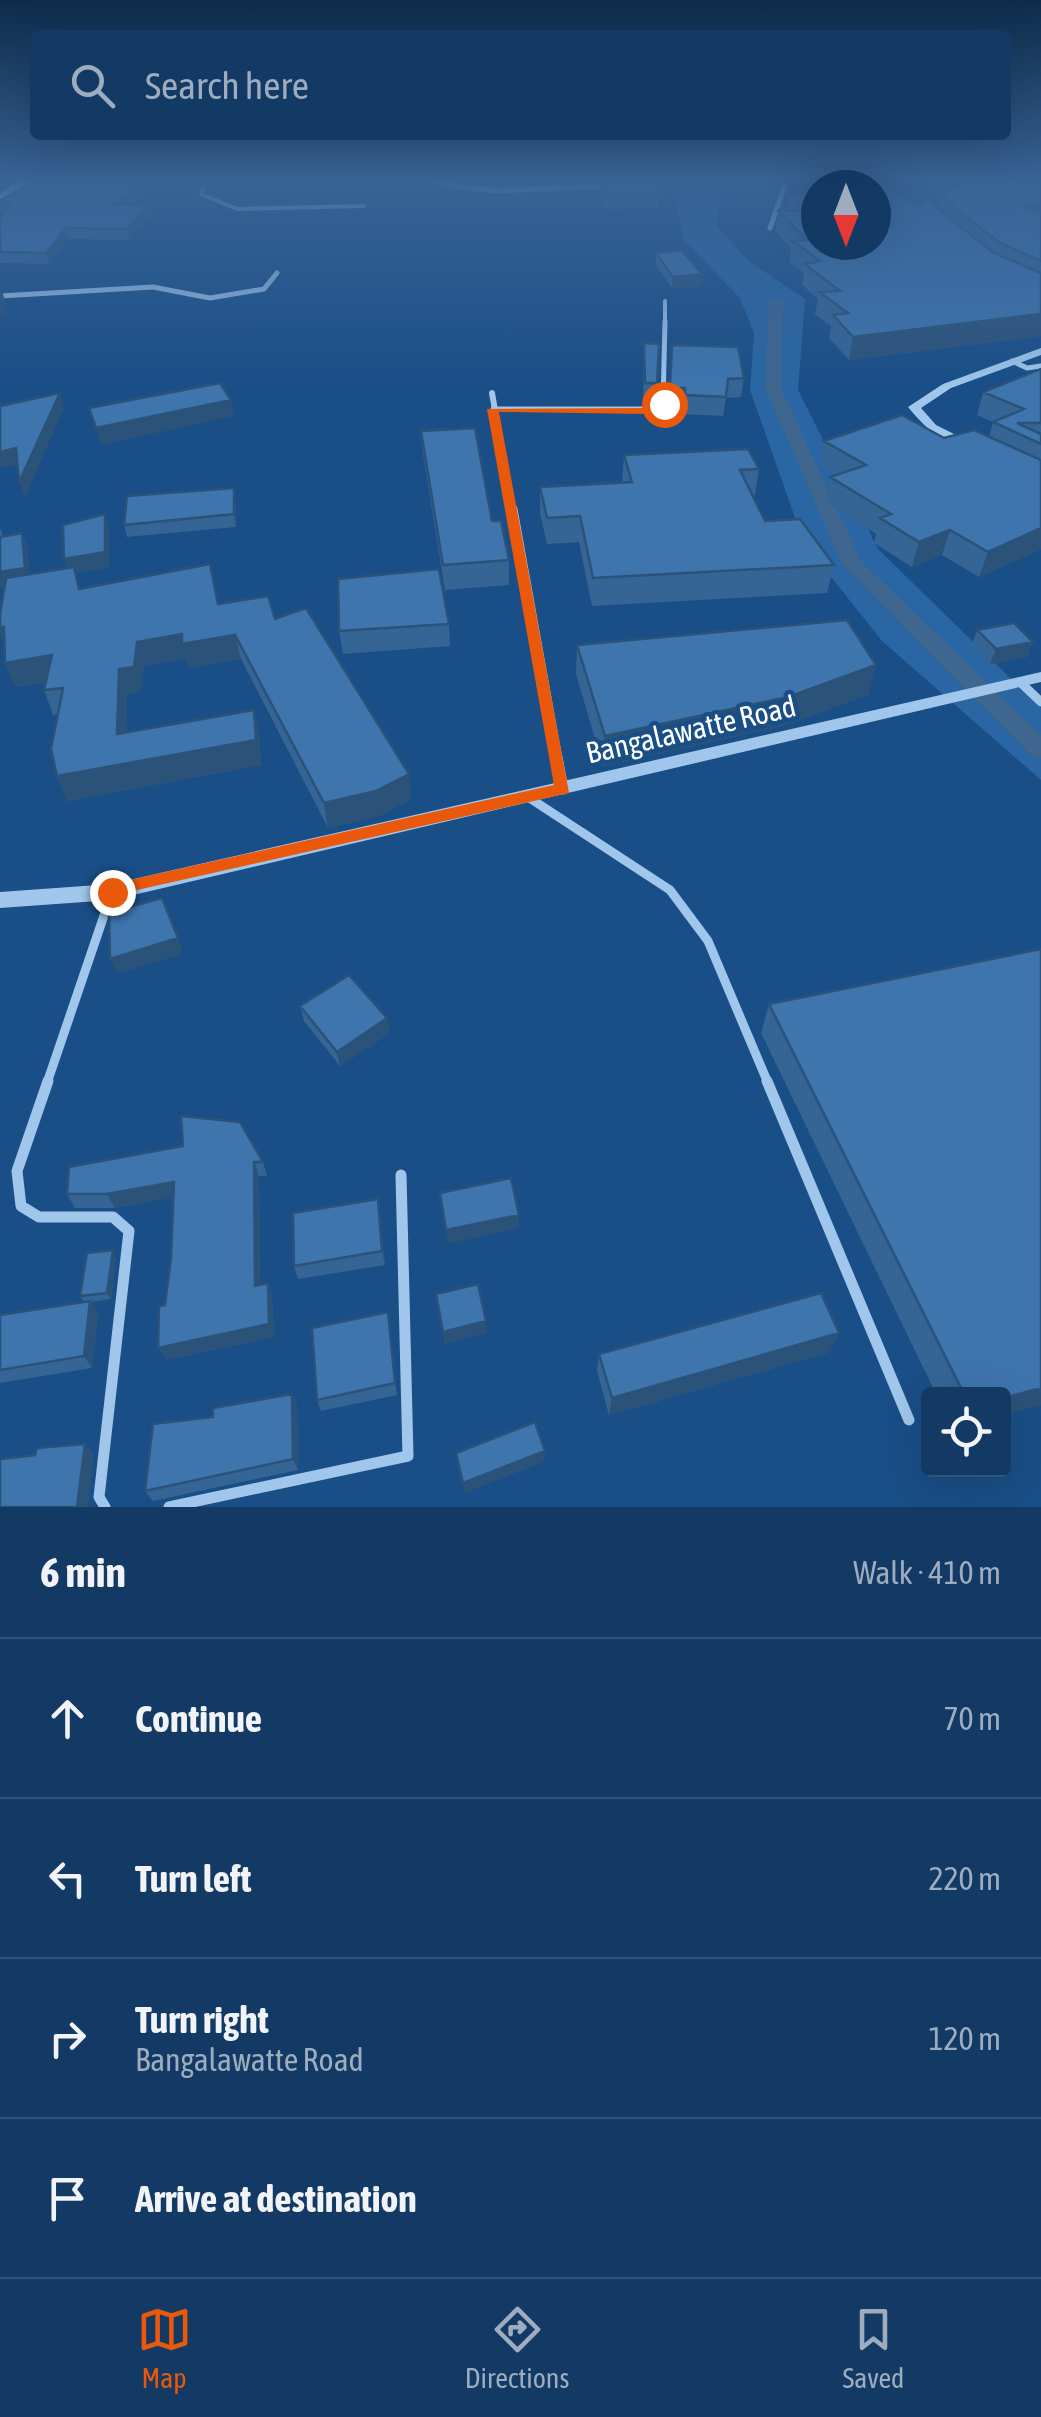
<!DOCTYPE html>
<html lang="en">
<head>
<meta charset="utf-8">
<style>
  :root { --surface:#133a64; --page:#1c416a; --text:#f1f3f6; --muted:#9dadbf; --line:#325478; --accent:#ea580c }
  body { margin:0; font-family:"Asap Condensed",sans-serif; background:var(--page); color:var(--text) }
  .controls { position:absolute; right:30px; bottom:30px; display:grid; overflow:hidden; border-radius:10px; box-shadow:0 10px 40px #0002 }
  .controls button { width:90px; height:90px; display:grid; place-items:center; padding:0; border:0; border-bottom:2px solid var(--line); background:var(--surface); color:var(--text); font:50px sans-serif }
  .compass { position:absolute; left:801px; top:170px; width:90px; height:90px; border-radius:50%; background:var(--surface); box-shadow:0 10px 40px #0002; rotate:180deg }
  .stop { position:absolute; width:30px; height:30px; margin:-22px; border:8px solid #ea580c; border-radius:50%; background:#fff }
  .stop.end { background:#ea580c; border-color:#fff; box-shadow:0 2px 10px #0008 }
  .list { margin:0; padding:0; list-style:none }
  h2 { display:flex; justify-content:space-between; align-items:center; height:130px; margin:0; padding:0 40px; font-size:42px }
  h2 small { font-size:32px; font-weight:400; color:var(--muted) }
  .list li { display:grid; grid-template-columns:65px 1fr auto; gap:30px; align-items:center; box-sizing:border-box; height:160px; padding:0 40px; border-top:2px solid var(--line) }
  .list b { display:block; font-size:38px; white-space:nowrap }
  .list p { margin:0; font-size:32px; white-space:nowrap; color:var(--muted) }
  .list em { font-size:32px; font-style:normal; color:var(--muted) }
  .icon { flex:none; width:55px; height:55px; fill:none; stroke:currentColor; stroke-width:2; stroke-linecap:round; stroke-linejoin:round }
  .map { position:relative; flex:none; width:1041px; height:1507px; overflow:hidden }
  .search { position:absolute; background:var(--surface); box-shadow:0 10px 40px #0002; left:30px; right:30px; top:30px; height:110px; display:flex; align-items:center; gap:25px; box-sizing:border-box; padding:0 35px; border-radius:10px; color:var(--muted); font-size:38px }
  .sheet { height:770px; background:var(--surface) }
  nav { display:flex; justify-content:space-around; align-items:center; box-sizing:border-box; height:140px; border-top:2px solid var(--line); background:var(--surface); font-size:28px; color:var(--muted) }
  nav a { display:grid; justify-items:center; gap:5px }
  nav .on { color:var(--accent) }
  .map>svg:first-child { display:block }
  .green { fill:#2966a3 }
  .lines { fill:none; stroke-linecap:round; stroke-linejoin:round }
  .canal { fill:#3e668f; fill-rule:evenodd }
  .service-far3 { stroke:#a0c6ec; stroke-width:4 }
  .service-far2 { stroke:#a0c6ec; stroke-width:5 }
  .service-far1 { stroke:#a0c6ec; stroke-width:9 }
  .service { stroke:#a0c6ec; stroke-width:11 }
  .minor-far3 { stroke:#a0c6ec; stroke-width:5 }
  .minor-far2 { stroke:#a0c6ec; stroke-width:6 }
  .minor-far1 { stroke:#a0c6ec; stroke-width:9 }
  .minor { stroke:#a0c6ec; stroke-width:11 }
  .tertiary { fill:#a0c6ec; fill-rule:evenodd }
  .trunk { fill:#f2f8ff; fill-rule:evenodd }
  .wall { fill:#356595 }
  .shaded-wall { fill:#2b5279 }
  .building { fill:#3e75ad; stroke:#2b5279; stroke-width:2.5 }
  .route { fill:#ea580c }
  .labels { text-anchor:middle; stroke-width:9; stroke-linejoin:round; paint-order:stroke }
  .street-label { font-size:30px; fill:#fff; stroke:#194e86 }
</style>
</head>
<body>
<div class="map">
<svg width="1041" height="1507" viewBox="0 0 1041 1507">
  <rect width="100%" height="100%" fill="#194e86"/>
  <path class="green" d="M672 178H723L717 227 750 262 805 299 798 390 878 549 1041 708V780L882 641 804 543 750 390 754 333 740 298 683 239Z"/>
  <g class="lines">
    <path class="canal" d="M776 298 783 302 781 388 861 561 1041 735V758L1032 756 842 564 765 388 769 302Z"/>
    <path class="service-far3" d="M205 178 201 194 237 209 364 206
      M665 323V301"/>
    <path class="service-far2" d="M1012 361 1027 368 1041 366
      M493 409H658L663 404 665 321"/>
    <path class="service-far1" d="M528 797 670 890 708 941 768 1083
      M47 1083 112 892"/>
    <path class="service" d="M48 1081 17 1171 21 1206 39 1217H113L129 1231 99 1497 105 1507
      M767 1081 909 1420
      M169 1507 408 1456 401 1175"/>
    <path class="minor-far3" d="M437 178V183L497 191 614 185
      M770 228 784 188 781 178
      M0 296 153 287 210 298 264 289 277 273"/>
    <path class="minor-far2" d="M492 393 513 512"/>
    <path class="minor-far1" d="M513 509 558 759
      M1020 682 1041 702"/>
    <path class="minor" d="M557 757 563 789"/>
    <path class="tertiary" d="M1041 348V355L951 388 921 408 936 425 974 444V450C948 449 924 427 908 407L943 384Z
      M1041 672V682L112 900 0 908V892L112 884Z"/>
    <path class="trunk" d="M20 178H33L0 205V194Z"/>
  </g>
  <path class="wall" d="M39 178H163L164 183 130 205 150 216 129 240 69 239 49 264 0 263V215L2 213 0 211V201Z
    M240 178H347L286 184 283 196 273 180 244 183Z
    M452 178H494V182H473Z
    M502 178H570L569 180Z
    M600 178H654L659 193 658 208 605 209 602 191 603 178Z
    M827 178H857L860 185H829Z
    M1041 178V336L849 360 829 338 831 326 815 314 818 299 802 285 804 273 789 262 791 248 775 231 778 211H786L788 195 916 204 938 209 941 197Z
    M656 253 700 286 672 288 656 265Z
    M644 343 659 344 655 403H643Z
    M672 345 744 378 741 397 726 398 723 416 683 414V408H668Z
    M1041 369V549L979 577 942 555 912 567 874 543 876 534 825 502 830 477 837 475 820 465 824 441 989 437 993 422 977 415 983 392Z
    M421 431 492 521 509 560V585L445 590 423 454Z
    M624 455 759 469 755 495H753L765 521 834 565 827 593 592 606 579 542 547 544 540 513V487L622 482Z
    M236 500V527L127 537 124 525Z
    M105 514 109 528V567L75 573 80 589 219 604 275 619 411 799 379 816 328 828 241 659 189 668 186 659 144 666 141 691 127 694 126 733 254 710 259 734 261 765 67 801 57 776 58 714 53 715 44 690 46 682 15 687 4 587 0 588V528L3 536 22 533 27 547 29 574 67 569Z
    M449 624 450 646 343 654 339 631Z
    M977 630 1027 657 990 664 972 645Z
    M577 645 876 665 868 695 782 726 603 766 576 674Z
    M769 1004 1004 1394H936L761 1033Z
    M300 1006 390 1033 340 1066 304 1021Z
    M263 1162 267 1176H259L260 1285 268 1283 272 1296 274 1337 166 1360 165 1305 171 1258 174 1197 115 1208H75L67 1194 69 1167Z
    M378 1199 385 1265 298 1279 294 1266Z
    M116 1257 111 1299 90 1302 98 1314 92 1368 0 1383V1315L84 1302 80 1296Z
    M388 1312 397 1395 321 1411 317 1400Z
    M830 1352 609 1415 597 1371 599 1354Z
    M292 1394 297 1405 298 1470 153 1501 145 1491 213 1417Z"/>
  <path class="shaded-wall" d="M155 178H163L164 183 113 216 111 205Z
    M243 178H272L273 180 244 183Z
    M281 178H347L286 184 283 196Z
    M1041 204V223L1022 206Z
    M148 206 150 216 129 240 126 229Z
    M66 228 69 239 49 264 46 253Z
    M702 274 700 286 672 288 673 277Z
    M2 290 6 306 0 317V292Z
    M1041 314V336L849 360 853 337Z
    M60 393 64 408 25 498 19 482Z
    M231 400 234 416 101 445 96 428Z
    M16 448 21 464 0 468V452Z
    M234 488 236 500V527L234 514Z
    M105 514 109 528V567L75 573 81 591 68 574 64 559Z
    M1041 528V549L979 577 988 552Z
    M950 530 942 555 912 567 919 542Z
    M22 533 27 547 30 583 0 588V572Z
    M0 627H4L7 652 0 633Z
    M182 634 235 635 241 659 189 668 186 659 144 666 141 691 127 694 126 759 117 734 119 669 137 642Z
    M1033 642 1027 657 990 664 996 649Z
    M52 655 60 680 15 687 5 663Z
    M876 665 868 695 782 726 603 766 605 736Z
    M254 710 259 734 261 765 67 801 57 776Z
    M409 774 411 799 379 816 328 828 324 803Z
    M178 938 183 954 117 974 110 959Z
    M387 1018 390 1033 340 1066 337 1052Z
    M254 1162 259 1176 260 1299 255 1286Z
    M174 1182 180 1196 115 1208 107 1194Z
    M378 1199 380 1212 385 1265 382 1251Z
    M519 1215V1228L447 1244 446 1230Z
    M113 1250 116 1257 111 1299 107 1293Z
    M268 1283 272 1296 274 1337 166 1360 158 1348Z
    M90 1301 98 1314 92 1368 84 1356Z
    M388 1312 390 1325 397 1395 395 1383Z
    M486 1321V1333L444 1344 443 1332Z
    M839 1333 830 1352 609 1415 612 1398Z
    M1041 1388V1405L1004 1415V1398Z
    M292 1394 297 1405 298 1470 293 1459Z
    M85 1444 94 1455 88 1507H77Z
    M545 1451 544 1462 465 1493 463 1483Z"/>
  <path class="building" d="M39 178H155L111 205 148 206 126 229 66 228 46 253 0 252V215L12 202 0 203V201Z
    M603 178H654L659 193H606Z
    M834 178H857L860 185H836Z
    M970 178H1041V204L1022 206 1041 214V261L1000 243 941 197Z
    M876 188H885L916 204 928 201 994 253 1041 273V314L853 337 833 315 848 313 819 292 840 291 805 264 820 261 793 241 807 240 778 211 807 210 788 195 816 193V245H876Z
    M681 250 702 274 673 277 656 253Z
    M644 343 659 344 657 383H645Z
    M672 345 738 347 744 378 728 379 726 397 685 395V388H670Z
    M1041 369V423H1017L1041 434V444L993 422 1024 409 983 392Z
    M220 383 231 400 96 428 89 408Z
    M60 393 19 482 16 448 0 452V406Z
    M902 415 944 438 974 430 1041 460V528L988 552 950 530 919 542 880 518 891 514 830 477 866 465 824 441Z
    M475 428 492 521H501L509 560 443 565 421 431Z
    M748 449 759 469 740 470 765 521 800 519 834 565 593 578 580 516 547 518 540 487 632 482 624 455Z
    M234 488V514L124 525 127 496Z
    M105 514V552L64 559 63 525Z
    M22 533 25 568 0 572V537Z
    M210 564 218 604 268 596 275 619 306 608 409 774 376 791 324 803 235 635 182 644V634L137 642 134 667 119 669 117 734 254 710 256 740 57 776 51 749 63 688 44 690 52 655 5 663 4 627H0V614L6 578 74 567 79 589Z
    M439 569 449 624 339 631 338 579Z
    M847 620 876 665 788 697 605 736 577 645Z
    M1014 623 1033 642 996 649 977 630Z
    M162 898 178 938 110 959 109 913Z
    M1041 949V1388L1004 1398V1394H964L769 1004Z
    M349 975 387 1018 337 1052 300 1006Z
    M181 1116 240 1122 263 1162H254L255 1286 268 1283 269 1324 158 1348 159 1306 165 1305 171 1258 174 1182 107 1194H67L69 1167 183 1146Z
    M511 1178 519 1215 446 1230 440 1193Z
    M378 1199 382 1251 294 1266 293 1213Z
    M113 1250 107 1293 80 1296 87 1253Z
    M478 1284 486 1321 443 1332 436 1294Z
    M821 1293 839 1333 612 1398 599 1354Z
    M90 1301 84 1356 0 1370V1315Z
    M388 1312 395 1383 317 1400 312 1328Z
    M292 1394 293 1459 145 1491 153 1424 213 1417V1408Z
    M535 1422 545 1451 463 1483 456 1453Z
    M85 1444 77 1507H0V1459L35 1455 37 1448Z"/>
  <linearGradient id="sky" x2="0" y2="1"><stop stop-color="#0e2b4a"/><stop offset="0.46" stop-color="#386395"/><stop offset="1" stop-color="#386395" stop-opacity="0"/></linearGradient>
  <rect width="1041" height="389" fill="url(#sky)"/>
  <path class="route" d="M664 401 667 406 647 414 499 412 569 793 106 897V886L112 884 554 785 487 409 646 408Z"/>
  <g class="labels">
    <g class="street-label">
      <text transform="translate(691 730) rotate(-13)" y="10">Bangalawatte Road</text>
    </g>
  </g>
</svg>
<div class="controls">
<button><svg class="icon" aria-label="locate" viewBox="0 0 24 24"><circle cx="12" cy="12" r="6"/><path d="M12 2v4M12 18v4M2 12h4M18 12h4"/></svg></button>
</div>
<svg class="compass" viewBox="-18 -18 36 36"><path d="M0-13l5 13h-10z" fill="#e53935"/><path d="M0 13l5-13h-10z" fill="#9dadbf"/></svg>
<div class="stop" style="left:664px;top:404px"></div>
<div class="stop end" style="left:112px;top:892px"></div>
<div class="search"><svg class="icon" aria-label="search" viewBox="0 0 24 24"><circle cx="10" cy="10" r="6"/><path d="M15 15l6 6"/></svg>Search here</div>
</div>
<section class="sheet">
<h2>6 min<small>Walk · 410 m</small></h2>
<ul class="list">
<li><svg class="icon" aria-label="ahead" viewBox="0 0 24 24"><path d="M12 20V5M6 11l6-6 6 6"/></svg><div><b>Continue</b></div><em>70 m</em></li>
<li><svg class="icon" aria-label="left" viewBox="0 0 24 24"><path d="M17 20v-9H6M10 6l-5 5 5 5"/></svg><div><b>Turn left</b></div><em>220 m</em></li>
<li><svg class="icon" aria-label="right" viewBox="0 0 24 24"><path d="M7 20v-9h11M14 6l5 5-5 5"/></svg><div><b>Turn right</b><p>Bangalawatte Road</p></div><em>120 m</em></li>
<li><svg class="icon" aria-label="arrive" viewBox="0 0 24 24"><path d="M6 21V4h12l-3 4 3 4H6"/></svg><div><b>Arrive at destination</b></div></li>
</ul>
</section>
<nav>
<a class="on"><svg class="icon" aria-label="map" viewBox="0 0 24 24"><path d="M3 6l6-2 6 2 6-2v14l-6 2-6-2-6 2zM9 4v14M15 6v14"/></svg>Map</a>
<a><svg class="icon" aria-label="directions" viewBox="0 0 24 24"><path d="M12 3l9 9-9 9-9-9zM9 14v-3h6M13 9l2 2-2 2"/></svg>Directions</a>
<a><svg class="icon" aria-label="saved" viewBox="0 0 24 24"><path d="M7 4h10v16l-5-4-5 4z"/></svg>Saved</a>
</nav>
</body>
</html>
